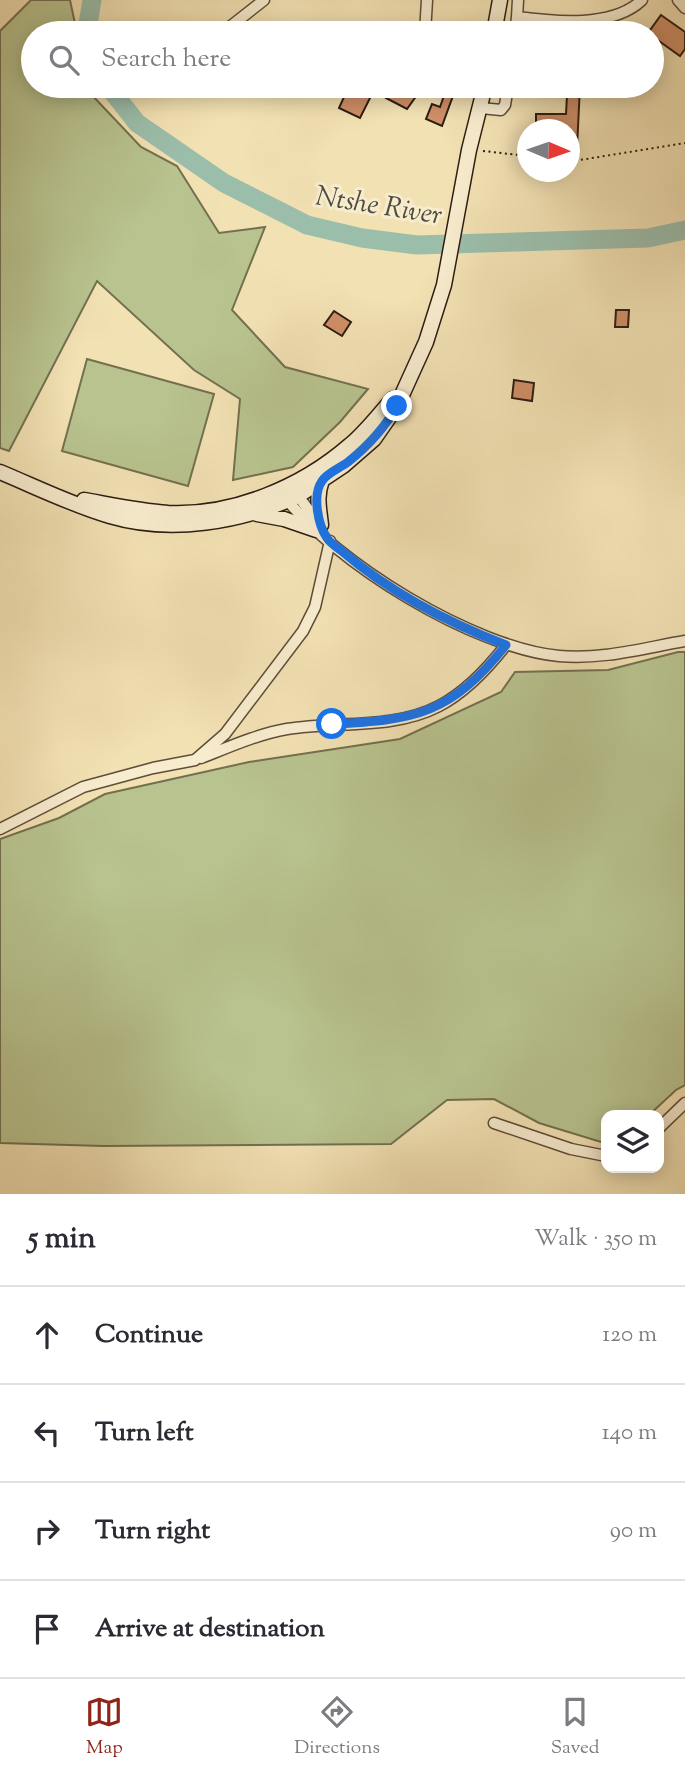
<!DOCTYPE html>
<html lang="en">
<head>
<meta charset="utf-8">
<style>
  :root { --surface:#fff; --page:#f2f2f3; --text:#2b2b33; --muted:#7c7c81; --line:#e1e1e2; --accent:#8f2418 }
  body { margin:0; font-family:"Sorts Mill Goudy",serif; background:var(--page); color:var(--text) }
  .controls { position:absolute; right:21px; bottom:21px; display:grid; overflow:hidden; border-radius:14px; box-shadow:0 4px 18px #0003 }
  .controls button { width:63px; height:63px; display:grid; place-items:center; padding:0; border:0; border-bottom:2px solid var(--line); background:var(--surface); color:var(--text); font:35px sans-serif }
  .compass { position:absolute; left:517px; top:119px; width:63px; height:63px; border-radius:50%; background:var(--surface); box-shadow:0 4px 18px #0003; rotate:92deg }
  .stop { position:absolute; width:21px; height:21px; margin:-16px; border:5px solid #1a73e8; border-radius:50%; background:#fff }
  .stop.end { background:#1a73e8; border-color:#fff; box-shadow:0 2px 7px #0008 }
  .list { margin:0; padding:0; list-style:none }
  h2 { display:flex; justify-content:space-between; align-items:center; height:91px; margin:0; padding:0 28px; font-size:30px }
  h2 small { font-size:23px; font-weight:400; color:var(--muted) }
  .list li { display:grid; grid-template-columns:46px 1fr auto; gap:21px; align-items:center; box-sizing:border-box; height:98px; padding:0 28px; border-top:2px solid var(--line) }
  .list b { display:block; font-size:26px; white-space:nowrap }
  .list em { font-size:23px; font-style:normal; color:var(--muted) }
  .icon { flex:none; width:38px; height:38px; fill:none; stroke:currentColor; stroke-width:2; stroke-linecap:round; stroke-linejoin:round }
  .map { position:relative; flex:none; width:685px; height:1194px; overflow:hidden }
  .search { position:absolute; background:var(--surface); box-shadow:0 4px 18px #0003; left:21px; right:21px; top:21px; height:77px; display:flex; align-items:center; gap:18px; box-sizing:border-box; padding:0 24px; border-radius:38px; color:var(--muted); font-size:26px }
  .sheet { height:483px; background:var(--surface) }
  nav { display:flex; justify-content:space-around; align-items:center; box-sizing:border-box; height:98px; border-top:2px solid var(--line); background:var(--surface); font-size:19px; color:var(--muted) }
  nav a { display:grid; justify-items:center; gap:4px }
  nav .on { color:var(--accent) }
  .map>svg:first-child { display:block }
  .green { fill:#b8c38f; stroke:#737050; stroke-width:2 }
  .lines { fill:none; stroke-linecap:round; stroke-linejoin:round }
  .river { stroke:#9bbeab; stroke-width:19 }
  .building { fill:#cf8f67; stroke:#2e1c11; stroke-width:2 }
  .street-casing { stroke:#5f4d3a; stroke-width:13 }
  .secondary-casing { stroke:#2e1c11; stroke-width:17 }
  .path { stroke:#2e1c11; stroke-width:2; stroke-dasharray:2 3.5; stroke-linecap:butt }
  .street { stroke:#f7ecce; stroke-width:10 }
  .secondary { stroke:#f7ecce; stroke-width:14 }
  .route { stroke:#1a73e8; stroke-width:9 }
  .labels { text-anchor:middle; stroke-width:6; stroke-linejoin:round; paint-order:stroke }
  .water-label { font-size:28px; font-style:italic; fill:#4f4d3f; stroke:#f7ecce }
</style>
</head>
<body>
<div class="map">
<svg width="685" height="1194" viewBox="0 0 685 1194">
  <rect width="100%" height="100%" fill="#f2e1b3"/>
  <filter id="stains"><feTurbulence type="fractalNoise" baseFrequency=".00286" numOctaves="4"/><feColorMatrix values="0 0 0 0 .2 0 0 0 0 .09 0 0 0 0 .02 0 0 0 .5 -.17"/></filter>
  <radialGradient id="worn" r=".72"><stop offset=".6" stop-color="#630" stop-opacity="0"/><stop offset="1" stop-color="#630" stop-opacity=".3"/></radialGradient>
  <path class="green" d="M31 0H70L77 33H33V86H88L89 92 141 147 177 166 219 233 265 227 232 310 285 367 368 389 340 422 293 467 233 480 240 399 194 370 97 281 9 451 0 448V31Z
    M87 359 214 394 188 486 62 451Z
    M678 652H685V1085L676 1090 649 1115H606V1140L601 1142 539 1123 494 1099 447 1100 391 1144 103 1146 0 1143V839L59 818 105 794 249 762 400 739 501 692 515 672 608 670Z"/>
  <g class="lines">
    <path class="river" d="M90 33 88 24 92 0
      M108 86 137 123 224 183 307 225 362 238 417 245 648 238 685 230"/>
  </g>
  <path class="building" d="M661 15 685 32V49L680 56 652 36V33H648Z
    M349 86H376L360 118 339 108Z
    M393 86H403L417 95 407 109 386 98Z
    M545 86H580L577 148H570V130H536V114H566L567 95 544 94Z
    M446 90 454 93 442 126 426 119 432 104 440 107Z
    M616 310H629L628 327H615Z
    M334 311 351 322 342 336 324 325Z
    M514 380 534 383 532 401 512 398Z"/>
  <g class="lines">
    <defs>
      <path id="street" d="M678 0 685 8
        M517 17 518 0
        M222 33 264 0
        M425 33 427 0
        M515 33 517 17C555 22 613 28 642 0
        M481 108 501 110 505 105 508 86
        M295 492 321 526
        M284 496C335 563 474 648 559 656 601 660 644 648 685 641
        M201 758C229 747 258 734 287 729 337 721 393 730 439 706 466 692 488 668 506 645
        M0 829 83 787 153 768 195 760 225 734 303 631 315 607 330 541
        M494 1123 571 1149 606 1156
        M659 1128 685 1103"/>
      <path id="secondary" d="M494 33 500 0
        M0 472C36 487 72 505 110 516 171 534 241 522 298 496L343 466 374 439 397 406 426 342 444 285 469 150 485 86
        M84 500C112 505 140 511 168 513 233 516 302 487 350 445 366 432 379 414 393 399
        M257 514 284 519 316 530
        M321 525C319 507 316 497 322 480"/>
    </defs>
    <use href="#street" class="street-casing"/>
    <use href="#secondary" class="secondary-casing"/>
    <path class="path" d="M483 151 528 156
      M570 159 580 160 685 143"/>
    <use href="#street" class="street"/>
    <use href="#secondary" class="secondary"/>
  </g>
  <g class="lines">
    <path class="route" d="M332 724C416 720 451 714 506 645 449 623 390 592 343 552 338 548 330 543 327 538 318 525 312 495 322 481 327 473 340 468 348 462 368 446 384 429 397 406"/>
  </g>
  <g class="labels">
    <g class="water-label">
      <text transform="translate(379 204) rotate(9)" y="10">Ntshe River</text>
    </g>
  </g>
  <rect width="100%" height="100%" filter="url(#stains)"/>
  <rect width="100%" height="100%" fill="url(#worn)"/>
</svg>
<div class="controls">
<button><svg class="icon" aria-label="layers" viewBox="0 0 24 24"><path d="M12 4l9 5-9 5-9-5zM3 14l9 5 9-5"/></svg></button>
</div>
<svg class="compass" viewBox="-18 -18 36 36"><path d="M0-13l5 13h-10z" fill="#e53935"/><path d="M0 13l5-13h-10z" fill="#7c7c81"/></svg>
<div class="stop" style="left:332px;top:724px"></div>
<div class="stop end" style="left:397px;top:406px"></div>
<div class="search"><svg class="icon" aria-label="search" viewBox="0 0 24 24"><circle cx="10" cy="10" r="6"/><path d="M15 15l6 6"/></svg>Search here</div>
</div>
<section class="sheet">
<h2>5 min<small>Walk · 350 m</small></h2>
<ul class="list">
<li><svg class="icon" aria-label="ahead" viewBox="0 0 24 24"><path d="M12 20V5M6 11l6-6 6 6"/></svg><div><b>Continue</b></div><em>120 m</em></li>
<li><svg class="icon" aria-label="left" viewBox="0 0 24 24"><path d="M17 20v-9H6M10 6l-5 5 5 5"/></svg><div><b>Turn left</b></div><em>140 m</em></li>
<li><svg class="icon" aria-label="right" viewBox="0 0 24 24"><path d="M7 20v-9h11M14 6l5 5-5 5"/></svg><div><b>Turn right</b></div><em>90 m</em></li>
<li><svg class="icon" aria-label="arrive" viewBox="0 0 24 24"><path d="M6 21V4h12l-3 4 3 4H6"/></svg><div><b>Arrive at destination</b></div></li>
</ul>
</section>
<nav>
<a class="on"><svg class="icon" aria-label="map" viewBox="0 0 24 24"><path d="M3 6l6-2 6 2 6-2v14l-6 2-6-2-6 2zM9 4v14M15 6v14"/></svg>Map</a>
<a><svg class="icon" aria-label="directions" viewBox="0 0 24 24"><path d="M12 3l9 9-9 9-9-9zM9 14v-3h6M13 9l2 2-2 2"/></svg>Directions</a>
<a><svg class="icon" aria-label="saved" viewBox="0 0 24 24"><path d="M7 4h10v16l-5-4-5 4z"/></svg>Saved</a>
</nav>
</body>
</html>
